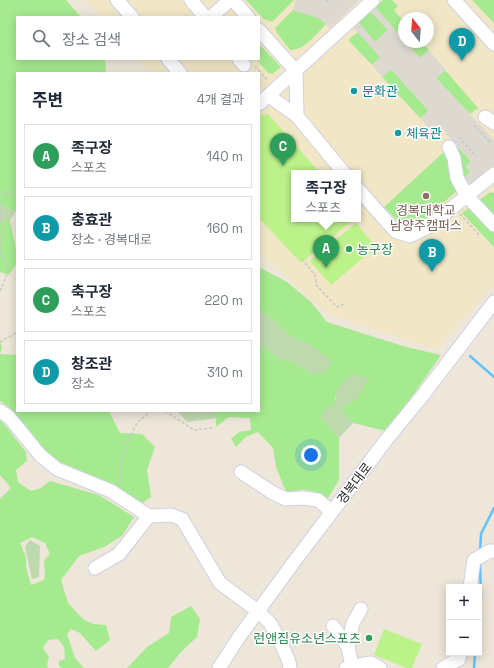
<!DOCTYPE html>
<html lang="ko">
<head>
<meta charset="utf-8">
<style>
  :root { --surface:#fff; --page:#f2f2f3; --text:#1f2937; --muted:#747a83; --line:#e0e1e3; --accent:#7c3aed }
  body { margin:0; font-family:"Space Grotesk","Noto Sans KR",sans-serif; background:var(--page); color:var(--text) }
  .controls { position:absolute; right:12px; bottom:12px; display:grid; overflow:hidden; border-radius:0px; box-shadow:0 2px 10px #0003 }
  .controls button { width:36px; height:36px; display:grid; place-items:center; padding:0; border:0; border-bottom:1px solid var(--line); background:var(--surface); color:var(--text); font:20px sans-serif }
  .compass { position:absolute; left:398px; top:12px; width:36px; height:36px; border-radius:50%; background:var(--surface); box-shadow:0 2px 10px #0003; rotate:343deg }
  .you { position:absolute; left:311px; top:455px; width:14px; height:14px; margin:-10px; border:3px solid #fff; border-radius:50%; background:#1a73e8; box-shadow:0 0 0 6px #1a73e833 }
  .badge { display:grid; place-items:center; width:26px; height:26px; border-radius:50%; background:var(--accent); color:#fff; font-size:13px; font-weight:700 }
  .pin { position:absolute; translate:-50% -33px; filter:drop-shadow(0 1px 2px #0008) }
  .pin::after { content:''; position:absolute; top:21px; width:14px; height:12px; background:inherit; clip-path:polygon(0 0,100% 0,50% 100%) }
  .popup { position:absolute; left:291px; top:170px; width:70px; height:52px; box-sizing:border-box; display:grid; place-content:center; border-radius:0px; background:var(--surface); filter:drop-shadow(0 1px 3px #0005); font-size:13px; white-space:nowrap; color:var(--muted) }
  .popup b { font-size:15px; color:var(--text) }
  .popup::after { content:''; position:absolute; left:50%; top:100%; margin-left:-8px; border:8px solid transparent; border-top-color:var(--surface) }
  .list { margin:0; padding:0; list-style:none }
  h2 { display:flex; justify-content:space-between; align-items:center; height:52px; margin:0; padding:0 16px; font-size:17px }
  h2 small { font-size:13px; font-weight:400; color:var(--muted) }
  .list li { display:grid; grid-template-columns:26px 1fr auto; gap:12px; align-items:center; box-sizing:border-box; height:64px; margin:0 8px 8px; padding:0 8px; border:1px solid var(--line); border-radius:0px }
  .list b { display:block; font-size:15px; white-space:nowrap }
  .list p { margin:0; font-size:13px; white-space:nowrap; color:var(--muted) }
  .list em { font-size:13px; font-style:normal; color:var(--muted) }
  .icon { flex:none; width:22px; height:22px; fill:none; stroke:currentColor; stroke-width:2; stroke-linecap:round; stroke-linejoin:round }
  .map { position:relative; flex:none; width:494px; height:668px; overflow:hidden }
  .search { position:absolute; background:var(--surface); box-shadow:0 2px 10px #0003; left:16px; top:16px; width:244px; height:44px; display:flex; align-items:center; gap:10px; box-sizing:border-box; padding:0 14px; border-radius:0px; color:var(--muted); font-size:15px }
  .panel { position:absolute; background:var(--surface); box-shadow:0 2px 10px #0003; left:16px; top:72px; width:244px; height:340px; border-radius:0px }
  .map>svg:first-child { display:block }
  .education { fill:#f1e7c7; fill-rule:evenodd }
  .green { fill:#a6ea90; fill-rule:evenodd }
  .cemetery { fill:#bfd9af }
  .pitch { fill:#bcf28a }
  .plaza { fill:#ddd9d1 }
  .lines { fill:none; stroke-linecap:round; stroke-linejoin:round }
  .stream { stroke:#61c3fa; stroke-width:2.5 }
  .minor-casing { stroke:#ced0e4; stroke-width:15 }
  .path { stroke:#c7c7c7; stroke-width:1.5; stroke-dasharray:3 2; stroke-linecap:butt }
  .minor { stroke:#fff; stroke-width:13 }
  .culture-dot { fill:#0f9aa8; stroke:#fff; stroke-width:1.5 }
  .education-dot { fill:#8d6e63; stroke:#fff; stroke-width:1.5 }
  .leisure-dot { fill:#2e9e5b; stroke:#fff; stroke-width:1.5 }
  .labels { text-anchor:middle; stroke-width:3; stroke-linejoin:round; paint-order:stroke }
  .culture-label { font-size:13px; fill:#0d838f; stroke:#fff; text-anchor:start }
  .education-label { font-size:13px; fill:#785e54; stroke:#fff }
  .leisure-label { font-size:13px; fill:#27864d; stroke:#fff; text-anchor:start }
  .street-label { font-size:13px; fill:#292929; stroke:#fff }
</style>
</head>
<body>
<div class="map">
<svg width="494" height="668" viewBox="0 0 494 668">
  <rect width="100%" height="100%" fill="#ede6d9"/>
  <path class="education" d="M85 0H494V284L437 350 326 313 259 252V73H151L138 59H259V17H101ZM404 18H428V42H404ZM294 173H358V219H294Z"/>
  <path class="green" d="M0 0H66L81 17H17V59H105L106 73H17V214L15 211 0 205Z
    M246 0H294L272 22 264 19Z
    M383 0H392L398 6 394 10 404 22V40L375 7Z
    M472 0H494V23Z
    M293 10 319 18 326 24C317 33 304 51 290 50L277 33 275 28Z
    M370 11 388 30 375 42 358 22Z
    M358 32 381 57 372 65 348 40Z
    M406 42H421L429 50 420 58Z
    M259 44 281 67 272 74 268 73 256 59H259Z
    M391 69 427 109V112L420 118 382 77Z
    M445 70 478 108 470 114 436 78Z
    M454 143 471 161 470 172 464 178 451 145Z
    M446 150 460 188 422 222 410 224 398 221 384 207Z
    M490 192 494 193V218L478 201Z
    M470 207 494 233V247L462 213Z
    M0 221H10L17 254V263L9 275 0 272Z
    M259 267 287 282 311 302 327 322 406 347 441 355 411 398 386 431 353 423 340 409 356 399 335 396V404L324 411 321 417 339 438V480L328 498C321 495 313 490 305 490 298 489 293 493 286 492L276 467 273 448 258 432 246 437 236 447 231 439 239 432 251 430 250 418 229 417 216 427V411H259V343L280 359 294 362 312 374 311 345 291 337 274 321 259 310Z
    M0 342 2 347 0 354 15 355 17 353V411H109L120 433 142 434 155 447 147 470 151 497 139 505 59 466 42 448 10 408 0 401Z
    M0 419 26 452 27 461 16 470 18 482 31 491 41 488 50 481 99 495 134 517 122 536 104 547 79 556 61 580 68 603 84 620 94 624 106 625 110 640 96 651 80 633 71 629 67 634 75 658 84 668H61L59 665V661L65 659 64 647 58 639 48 640 43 648 49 657 47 664 48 668H0V499L11 488 0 475ZM32 537 45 543 50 554 44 560 45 573 44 580 31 585 26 568V557L20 543Z
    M191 606 200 619 197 637 181 652 168 668H127L147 647 169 633 171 617Z"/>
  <path class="cemetery" d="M0 205 15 211 10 221H0Z
    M259 310 274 321 291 337 311 345 332 361 328 370 323 373 312 374 294 362 280 359 259 343Z
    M353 374 369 379 356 399 340 409 353 423 339 438 321 417 323 411 335 404C335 391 341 381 353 374Z
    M179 411H216V418L187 422 178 412Z
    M30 540 40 546 39 577 32 579 25 547Z"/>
  <path class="pitch" d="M268 114 320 173H294V219H354L301 263 259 218V118L262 115Z
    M356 223 376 247 331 285 310 261Z
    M384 629 422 644 412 668H407L374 655Z"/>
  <path class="plaza" d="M296 0H359L330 28 319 18 293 10Z
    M375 7 404 40V42H406L420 58 429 50 446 70 436 78 494 140V165L471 184 467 182 464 178 470 172 465 166 471 161 452 141 443 129 436 127 431 130 420 118 427 112V109L391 69 382 77 372 65 380 57 353 27 358 22 375 42 388 30 370 11Z"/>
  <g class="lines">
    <path class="stream" d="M470 356 494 377
      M480 552 481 534 494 508
      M479 615 481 596 480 563
      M474 668 475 653"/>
    <defs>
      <path id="minor" d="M117 0 132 17
        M191 0 205 17
        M233 0 248 17
        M454 0 494 44
        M211 17 230 0
        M259 30 296 71 297 116
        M168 59 180 73
        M239 59 244 65
        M269 96 297 116 344 173
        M259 104 373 0
        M485 117 494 123
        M449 147 454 158 457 178 467 196 494 225
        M358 189 395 231 410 236 428 227 494 174
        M0 411 9 417 40 455 57 469 111 491 149 516 171 515 182 519 220 583 258 611 270 623 281 643 289 662 290 668
        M241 472 273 493 286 499 303 498 318 500 332 512
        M95 568 119 554 149 516
        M470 587 474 560 490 551H494
        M333 626 348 647 352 666
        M348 647 353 623 361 609
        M219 668 239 637 294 562 387 439 423 395 494 302
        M346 668 348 667 371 663 380 668
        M443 668 459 659 460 653"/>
    </defs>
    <use href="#minor" class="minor-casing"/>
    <path class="path" d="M326 0 328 1
      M255 66 268 81
      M474 125 491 143
      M459 137 476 156
      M0 192H17
      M460 214 479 235
      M302 259 315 275 317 286 337 307 344 304
      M0 291 8 272 0 250 3 227 0 215 6 192
      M0 342 16 333 17 330
      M165 411 194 430 212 428
      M120 483 121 465 125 446 137 423 151 411"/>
    <use href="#minor" class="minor"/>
  </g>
  <g class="culture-dot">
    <circle cx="354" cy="91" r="4"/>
    <circle cx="398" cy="133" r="4"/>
  </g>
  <circle class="education-dot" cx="426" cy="196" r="4"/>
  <g class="leisure-dot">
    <circle cx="349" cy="249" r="4"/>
    <circle cx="369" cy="638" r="4"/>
  </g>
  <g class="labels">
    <g class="culture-label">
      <text x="362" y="96">문화관</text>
      <text x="406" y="138">체육관</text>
    </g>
    <g class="education-label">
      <text x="426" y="215">경복대학교<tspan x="426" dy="15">남양주캠퍼스</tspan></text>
    </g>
    <g class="leisure-label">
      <text x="357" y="254">농구장</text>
      <text x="361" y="643" text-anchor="end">런앤짐유소년스포츠</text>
    </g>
    <g class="street-label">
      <text transform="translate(354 483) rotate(-53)" y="5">경복대로</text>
    </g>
  </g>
</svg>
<div class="controls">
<button>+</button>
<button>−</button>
</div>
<svg class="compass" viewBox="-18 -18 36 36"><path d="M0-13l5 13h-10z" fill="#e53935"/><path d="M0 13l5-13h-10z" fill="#747a83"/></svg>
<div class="you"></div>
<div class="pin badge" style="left:326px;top:268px;background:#2e9e5b">A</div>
<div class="popup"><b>족구장</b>스포츠</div>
<div class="pin badge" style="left:432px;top:272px;background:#0f9aa8">B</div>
<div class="pin badge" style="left:283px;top:166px;background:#2e9e5b">C</div>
<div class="pin badge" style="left:462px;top:61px;background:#0f9aa8">D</div>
<div class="search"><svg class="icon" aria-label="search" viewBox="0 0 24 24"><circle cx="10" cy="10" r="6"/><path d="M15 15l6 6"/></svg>장소 검색</div>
<section class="panel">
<h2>주변<small>4개 결과</small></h2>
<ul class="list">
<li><span class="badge" style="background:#2e9e5b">A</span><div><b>족구장</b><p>스포츠</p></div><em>140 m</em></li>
<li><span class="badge" style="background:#0f9aa8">B</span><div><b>충효관</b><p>장소 · 경복대로</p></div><em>160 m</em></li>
<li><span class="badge" style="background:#2e9e5b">C</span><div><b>축구장</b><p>스포츠</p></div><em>220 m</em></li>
<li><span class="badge" style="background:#0f9aa8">D</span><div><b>창조관</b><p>장소</p></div><em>310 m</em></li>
</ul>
</section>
</div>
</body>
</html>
